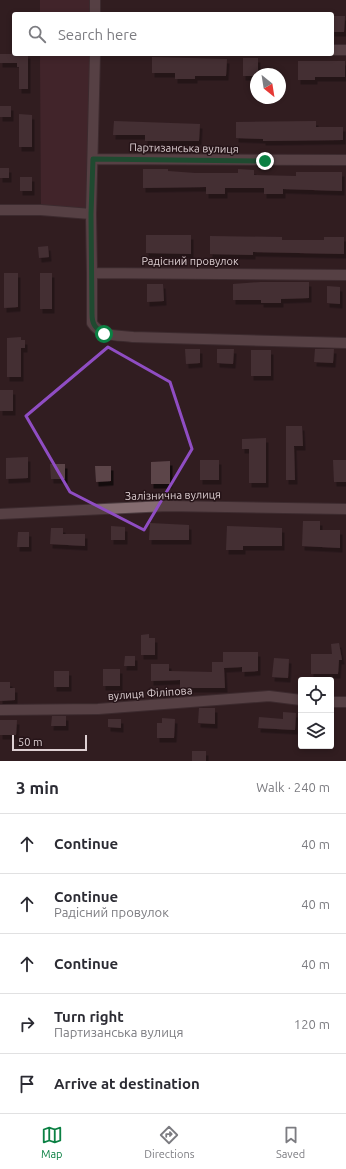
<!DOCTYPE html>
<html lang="en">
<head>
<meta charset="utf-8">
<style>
  :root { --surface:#fff; --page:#f2f2f3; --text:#2b2b33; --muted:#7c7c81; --line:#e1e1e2; --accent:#0b8043 }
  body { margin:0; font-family:Ubuntu,sans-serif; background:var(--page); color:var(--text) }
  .controls { position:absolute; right:12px; bottom:12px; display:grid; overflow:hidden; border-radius:4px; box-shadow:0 2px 6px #0003 }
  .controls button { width:36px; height:36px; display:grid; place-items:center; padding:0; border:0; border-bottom:1px solid var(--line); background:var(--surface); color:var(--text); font:20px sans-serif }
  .compass { position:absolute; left:250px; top:68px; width:36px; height:36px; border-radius:50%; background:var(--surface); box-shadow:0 2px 6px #0003; rotate:150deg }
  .scale { position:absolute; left:12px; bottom:10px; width:75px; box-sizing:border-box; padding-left:4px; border:2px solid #ded0d3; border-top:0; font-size:11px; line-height:14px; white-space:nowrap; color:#ded0d3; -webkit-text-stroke:3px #261418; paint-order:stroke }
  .stop { position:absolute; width:12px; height:12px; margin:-9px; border:3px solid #0b8043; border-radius:50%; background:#fff }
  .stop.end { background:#0b8043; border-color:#fff; box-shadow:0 1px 4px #0008 }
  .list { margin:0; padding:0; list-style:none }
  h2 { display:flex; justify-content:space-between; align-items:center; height:52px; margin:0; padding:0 16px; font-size:17px }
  h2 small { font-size:13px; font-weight:400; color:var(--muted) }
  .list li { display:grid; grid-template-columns:26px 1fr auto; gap:12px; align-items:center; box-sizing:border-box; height:60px; padding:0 16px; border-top:1px solid var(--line) }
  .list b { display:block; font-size:15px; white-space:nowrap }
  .list p { margin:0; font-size:13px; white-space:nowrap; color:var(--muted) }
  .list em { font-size:13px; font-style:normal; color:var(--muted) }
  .icon { flex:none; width:22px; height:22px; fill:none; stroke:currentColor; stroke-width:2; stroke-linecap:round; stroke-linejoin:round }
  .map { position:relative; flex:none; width:346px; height:761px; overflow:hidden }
  .search { position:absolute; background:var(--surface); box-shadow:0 2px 6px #0003; left:12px; right:12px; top:12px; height:44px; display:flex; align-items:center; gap:10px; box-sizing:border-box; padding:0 14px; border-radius:4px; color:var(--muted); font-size:15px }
  .sheet { height:352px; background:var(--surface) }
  nav { display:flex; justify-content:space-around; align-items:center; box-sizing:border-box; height:56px; border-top:1px solid var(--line); background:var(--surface); font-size:11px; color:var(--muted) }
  nav a { display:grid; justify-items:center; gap:2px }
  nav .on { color:var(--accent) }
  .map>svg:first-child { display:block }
  .green { fill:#552d36 }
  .building { fill:#5b4549; filter:url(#shadow) }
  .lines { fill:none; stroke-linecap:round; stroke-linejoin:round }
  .minor-casing { stroke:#4b3b3f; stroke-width:12 }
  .minor { stroke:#846c70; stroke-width:10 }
  .route { stroke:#0b8043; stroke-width:5 }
  .marked { fill:none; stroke:#8f4dc3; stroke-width:3; stroke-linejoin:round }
  .labels { text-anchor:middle; stroke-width:3; stroke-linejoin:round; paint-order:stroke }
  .street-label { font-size:11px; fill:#ded0d3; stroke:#261418 }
</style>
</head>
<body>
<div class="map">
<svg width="346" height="761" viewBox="0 0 346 761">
  <defs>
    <filter id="shadow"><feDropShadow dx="2.5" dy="4.5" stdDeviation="0" flood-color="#0009"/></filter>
  </defs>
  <rect width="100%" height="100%" fill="#311d21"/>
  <path class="green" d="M40 0H95V14H40Z
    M40 54H95L91 214 41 210Z"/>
  <path class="building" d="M332 16H345L344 32H332Z
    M0 54H28V89H19V67H17V63H0Z
    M152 57 227 59 226 76H195V79H175V73H152Z
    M243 58H258V74L256 76H243Z
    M298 61H345V77H315V80H298Z
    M0 106H11V117H0Z
    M19 114 32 115V147H19Z
    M114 121 200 124 199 141H145V135H113Z
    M316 121V127H343V140L263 141V139L236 138V122Z
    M0 168H9V178H0Z
    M143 169H168V171L195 173H238V169L254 170V175L296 176V172H342V191L283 189V194H264V188H225V194H206V187L143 188Z
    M20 177H32V191H20Z
    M146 235H191V254L146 253Z
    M210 236 282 237V240H324V237H344V254L253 252V255L210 254Z
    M48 246 49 257 39 258 38 247Z
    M4 273H18V307L4 308Z
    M40 273H52V309H40Z
    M261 282H309V298L281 299V303H261V300H233V284Z
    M147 284H163L164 301 147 302Z
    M327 286 340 287V304L327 303Z
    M21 337V340H25V348H21V377H7V338Z
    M185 349H200V363L186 364Z
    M217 349H234L233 364 217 363Z
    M315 349H334L333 363 314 362Z
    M251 350H271V376H251Z
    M0 390H13V411H0Z
    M286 426H302L303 446H294L295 480H286Z
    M266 438V483H249V449H242V439Z
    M28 457V478L6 479V458Z
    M200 460H219V480H200Z
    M333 460H346V482H334Z
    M170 461V484H151V462Z
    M50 464H65V479H51Z
    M95 466H111V481L96 482Z
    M303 521H320V530H340V548L302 546Z
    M150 523 189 525V540H149Z
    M111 526 125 527V540H111Z
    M227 526 282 528V546H243V550H226Z
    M51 528H63V534H85V546L50 544Z
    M18 532H29V547H17Z
    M149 634V638H155V655H141V635Z
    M339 643 342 660H339L338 674H311V654H332L331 644Z
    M223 652H258V671L242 672V667L224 668 225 688H180V680L151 681V664H169V671L212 672V662H223Z
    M125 656H135V666H124Z
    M274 658 289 659 288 678 272 677Z
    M103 669H120V686H103Z
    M54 671H69V687H54Z
    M0 682H10V688H15V700L0 701Z
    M199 708H215V724L198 723Z
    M283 712 296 713 295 730 258 728 259 717 283 719Z
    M52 716H66V726H51Z
    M162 718 175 719 174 738H157V723H162Z
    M108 719H121V728L108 727Z
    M0 720H17L16 735H0Z
    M192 751H206V761H192Z"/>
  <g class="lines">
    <defs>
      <path id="minor" d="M95 14V0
        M332 50H346
        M95 54 91 214 92 273 346 275
        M93 159 346 160
        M0 210H41L91 214
        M92 273V323C101 337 118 335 133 337L346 343
        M0 514 167 506 346 509
        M331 702H346
        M0 710 98 709 269 696 301 700"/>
    </defs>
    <use href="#minor" class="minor-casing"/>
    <use href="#minor" class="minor"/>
  </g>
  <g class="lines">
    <path class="route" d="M104 334C95 328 92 324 92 314L91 214 93 159 265 161"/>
  </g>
  <path d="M0 0H346V761H0ZM108 347 170 382 192 449 144 530 70 492 26 416Z" fill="#311d21" fill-opacity=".55" fill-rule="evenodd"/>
  <path class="marked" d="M108 347 170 382 192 449 144 530 70 492 26 416Z"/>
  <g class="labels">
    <g class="street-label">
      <text transform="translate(184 148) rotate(1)" y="4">Партизанська вулиця</text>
      <text x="190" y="265">Радісний провулок</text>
      <text transform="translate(173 495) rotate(-1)" y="4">Залізнична вулиця</text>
      <text transform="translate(150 693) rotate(-4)" y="4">вулиця Філіпова</text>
    </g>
  </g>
</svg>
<div class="controls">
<button><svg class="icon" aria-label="locate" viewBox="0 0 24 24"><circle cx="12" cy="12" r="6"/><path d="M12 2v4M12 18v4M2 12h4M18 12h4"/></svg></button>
<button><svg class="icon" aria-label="layers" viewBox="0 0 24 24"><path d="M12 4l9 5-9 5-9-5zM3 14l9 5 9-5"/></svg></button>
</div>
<svg class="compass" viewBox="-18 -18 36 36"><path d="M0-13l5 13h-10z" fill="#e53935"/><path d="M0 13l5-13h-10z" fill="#7c7c81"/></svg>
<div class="scale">50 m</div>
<div class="stop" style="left:104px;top:334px"></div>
<div class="stop end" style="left:265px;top:161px"></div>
<div class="search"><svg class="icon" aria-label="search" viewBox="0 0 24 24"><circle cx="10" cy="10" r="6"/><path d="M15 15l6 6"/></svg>Search here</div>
</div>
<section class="sheet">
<h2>3 min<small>Walk · 240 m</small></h2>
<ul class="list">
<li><svg class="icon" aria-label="ahead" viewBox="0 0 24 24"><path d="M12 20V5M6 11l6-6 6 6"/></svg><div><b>Continue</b></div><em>40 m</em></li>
<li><svg class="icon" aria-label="ahead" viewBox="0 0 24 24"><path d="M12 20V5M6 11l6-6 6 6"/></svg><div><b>Continue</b><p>Радісний провулок</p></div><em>40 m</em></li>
<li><svg class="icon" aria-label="ahead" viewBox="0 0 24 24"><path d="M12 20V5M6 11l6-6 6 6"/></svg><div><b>Continue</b></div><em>40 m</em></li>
<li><svg class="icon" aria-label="right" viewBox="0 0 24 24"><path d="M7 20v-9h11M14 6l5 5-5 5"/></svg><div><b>Turn right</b><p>Партизанська вулиця</p></div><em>120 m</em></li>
<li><svg class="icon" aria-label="arrive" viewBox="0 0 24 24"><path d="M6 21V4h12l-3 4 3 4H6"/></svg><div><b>Arrive at destination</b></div></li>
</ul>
</section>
<nav>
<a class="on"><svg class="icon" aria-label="map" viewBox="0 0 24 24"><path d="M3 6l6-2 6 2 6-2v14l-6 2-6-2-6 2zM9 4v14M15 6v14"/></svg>Map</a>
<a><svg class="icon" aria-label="directions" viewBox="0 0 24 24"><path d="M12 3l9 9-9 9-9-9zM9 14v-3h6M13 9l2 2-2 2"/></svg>Directions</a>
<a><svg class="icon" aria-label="saved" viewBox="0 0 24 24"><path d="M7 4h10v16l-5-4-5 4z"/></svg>Saved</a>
</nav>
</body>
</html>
